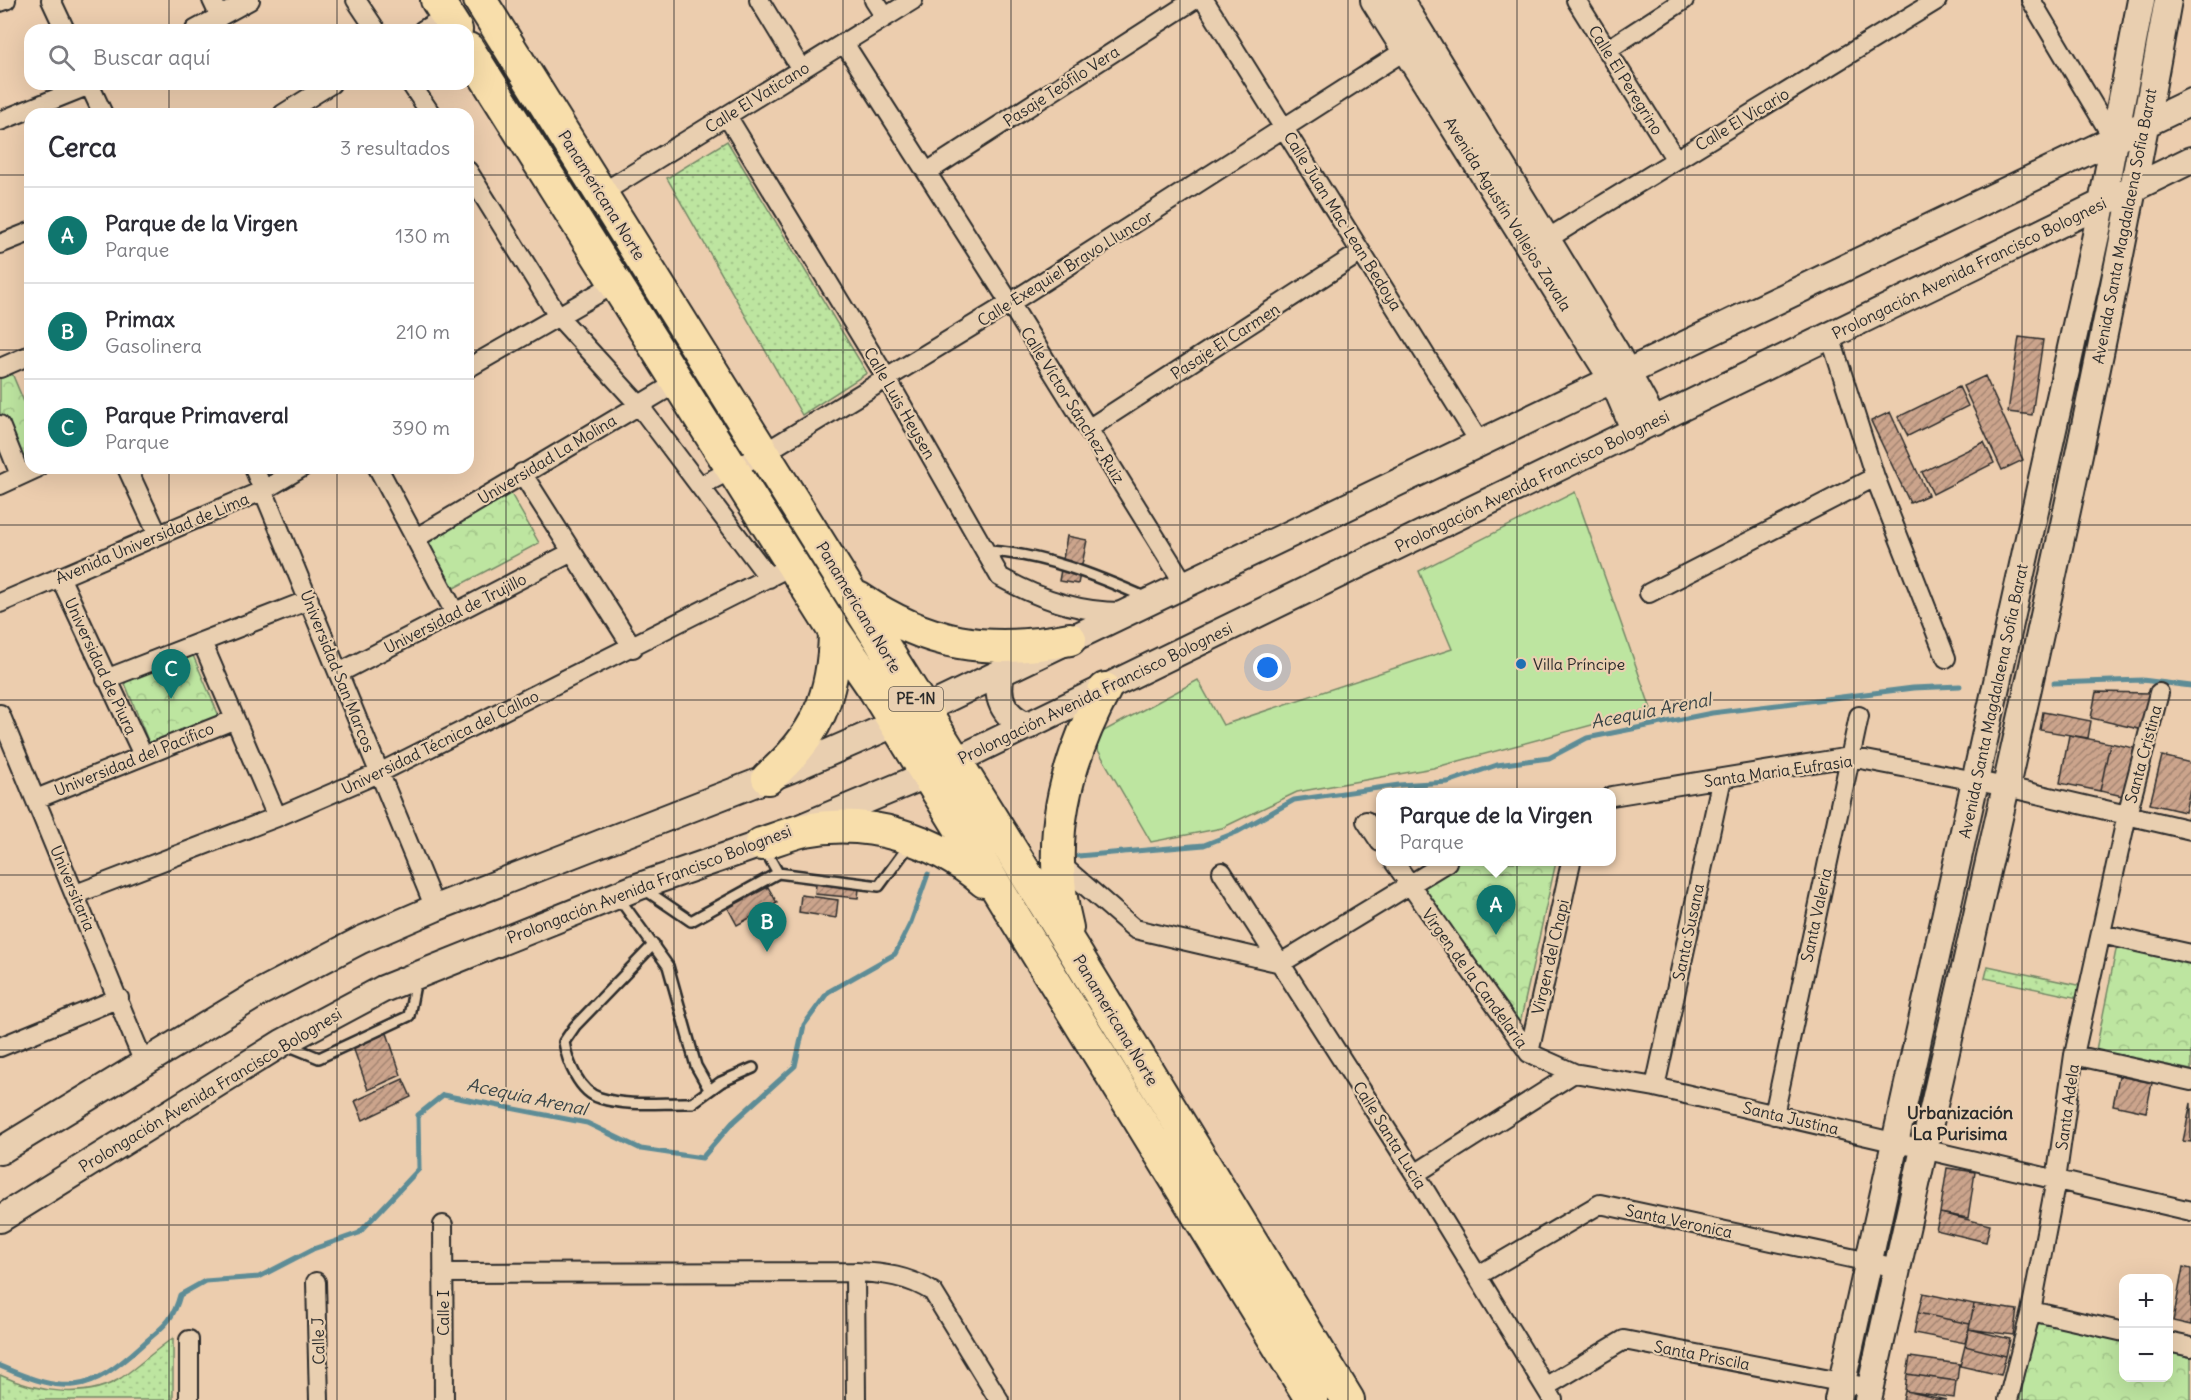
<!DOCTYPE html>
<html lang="es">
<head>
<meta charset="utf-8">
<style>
  :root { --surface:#fff; --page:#f2f2f3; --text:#2b2b33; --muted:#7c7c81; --line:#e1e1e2; --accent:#0f766e }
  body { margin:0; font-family:Delius,sans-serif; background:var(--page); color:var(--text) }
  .controls { position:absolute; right:18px; bottom:18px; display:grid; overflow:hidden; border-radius:12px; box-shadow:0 6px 24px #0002 }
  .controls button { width:54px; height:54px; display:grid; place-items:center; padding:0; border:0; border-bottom:2px solid var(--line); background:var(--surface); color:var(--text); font:30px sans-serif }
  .you { position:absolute; left:1268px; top:668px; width:21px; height:21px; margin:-15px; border:4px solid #fff; border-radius:50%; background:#1a73e8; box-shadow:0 0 0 9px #1a73e833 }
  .badge { display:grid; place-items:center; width:39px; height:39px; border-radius:50%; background:var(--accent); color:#fff; font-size:20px; font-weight:700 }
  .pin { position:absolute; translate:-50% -50px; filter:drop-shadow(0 2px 3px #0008) }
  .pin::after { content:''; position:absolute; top:32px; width:21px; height:18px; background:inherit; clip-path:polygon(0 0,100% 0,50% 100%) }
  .popup { position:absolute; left:1376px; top:788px; width:240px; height:78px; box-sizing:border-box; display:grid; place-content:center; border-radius:12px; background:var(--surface); filter:drop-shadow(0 2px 4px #0005); font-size:20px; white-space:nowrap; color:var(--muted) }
  .popup b { font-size:22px; color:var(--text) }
  .popup::after { content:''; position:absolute; left:50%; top:100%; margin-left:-12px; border:12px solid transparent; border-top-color:var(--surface) }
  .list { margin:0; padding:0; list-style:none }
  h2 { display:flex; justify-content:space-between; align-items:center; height:78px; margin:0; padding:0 24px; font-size:26px }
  h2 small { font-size:20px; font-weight:400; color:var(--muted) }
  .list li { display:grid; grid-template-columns:39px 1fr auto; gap:18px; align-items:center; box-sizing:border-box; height:96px; padding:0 24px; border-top:2px solid var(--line) }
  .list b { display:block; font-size:22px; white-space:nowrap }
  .list p { margin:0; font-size:20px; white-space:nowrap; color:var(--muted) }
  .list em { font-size:20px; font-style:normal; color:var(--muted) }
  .icon { flex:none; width:33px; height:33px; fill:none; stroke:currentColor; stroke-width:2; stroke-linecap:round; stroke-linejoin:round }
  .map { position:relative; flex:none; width:2191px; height:1400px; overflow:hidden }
  .search { position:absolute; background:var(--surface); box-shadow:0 6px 24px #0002; left:24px; top:24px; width:450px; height:66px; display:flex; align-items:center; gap:15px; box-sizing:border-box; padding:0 21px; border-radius:18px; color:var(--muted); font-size:22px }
  .panel { position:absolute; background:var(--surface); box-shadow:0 6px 24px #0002; left:24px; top:108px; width:450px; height:366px; border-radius:18px }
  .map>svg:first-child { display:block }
  .grass { fill:url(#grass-dots); stroke:#748866; stroke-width:1.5 }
  .park { fill:url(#park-crowns); stroke:#748866; stroke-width:1.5 }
  .pitch { fill:#bde5a0; stroke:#748866; stroke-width:1.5 }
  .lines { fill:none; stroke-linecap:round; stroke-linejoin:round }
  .stream { stroke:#5d8c96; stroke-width:5 }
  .building { fill:url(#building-hatch); stroke:#2b2b2b; stroke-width:1.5 }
  .lane-casing { stroke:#2b2b2b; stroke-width:14 }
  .street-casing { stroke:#2b2b2b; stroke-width:22 }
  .secondary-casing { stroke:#2b2b2b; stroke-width:30 }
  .highway-casing { stroke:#2b2b2b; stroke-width:36 }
  .lane { stroke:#e9cfb0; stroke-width:9 }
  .street { stroke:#e9cfb0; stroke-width:18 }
  .secondary { stroke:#e9cfb0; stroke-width:26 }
  .highway { stroke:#f8deab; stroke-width:32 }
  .grid { fill:none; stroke:#2b2b2b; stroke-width:1.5; stroke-opacity:0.55 }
  .poi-dot { fill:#1f6fb2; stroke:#e9cfb0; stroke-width:2 }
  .labels { text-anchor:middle; stroke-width:4.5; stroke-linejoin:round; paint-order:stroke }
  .shield { fill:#e9cfb0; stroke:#645c53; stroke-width:1.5 }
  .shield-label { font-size:15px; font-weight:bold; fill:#2b2b2b }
  .street-label { font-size:16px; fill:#2b2b2b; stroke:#e9cfb0 }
  .poi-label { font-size:16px; fill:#2b2b2b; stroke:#e9cfb0; text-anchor:start }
  .water-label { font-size:18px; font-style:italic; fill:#384346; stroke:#e9cfb0 }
  .neighbourhood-label { font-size:18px; font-weight:bold; fill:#2b2b2b; stroke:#e9cfb0 }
</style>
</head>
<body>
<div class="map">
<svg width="2191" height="1400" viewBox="0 0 2191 1400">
  <defs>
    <pattern id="grass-dots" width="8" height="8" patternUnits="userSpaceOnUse" patternTransform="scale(1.5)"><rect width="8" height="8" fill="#bde5a0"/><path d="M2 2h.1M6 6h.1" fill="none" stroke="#a3c58a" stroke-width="1.8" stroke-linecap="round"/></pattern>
    <pattern id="park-crowns" width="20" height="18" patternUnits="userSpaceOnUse" patternTransform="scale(1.5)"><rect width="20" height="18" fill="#bde5a0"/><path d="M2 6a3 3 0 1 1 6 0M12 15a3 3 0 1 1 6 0" fill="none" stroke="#a3c58a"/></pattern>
    <pattern id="building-hatch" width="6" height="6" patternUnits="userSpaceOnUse" patternTransform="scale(1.5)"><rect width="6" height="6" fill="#cba48c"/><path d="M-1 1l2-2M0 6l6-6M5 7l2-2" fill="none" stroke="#a58673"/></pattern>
  </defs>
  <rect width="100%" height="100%" fill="#eccdae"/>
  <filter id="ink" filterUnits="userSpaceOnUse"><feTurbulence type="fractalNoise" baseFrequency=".0167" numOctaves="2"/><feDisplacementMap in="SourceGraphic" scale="12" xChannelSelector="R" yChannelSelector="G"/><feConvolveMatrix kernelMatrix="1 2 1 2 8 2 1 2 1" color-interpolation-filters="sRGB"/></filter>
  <g filter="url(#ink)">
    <path class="grass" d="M727 141 867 373 802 415 667 178Z
      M1988 966 2082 986 2078 998 1985 978Z
      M173 1338V1400H0V1375C36 1392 86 1400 121 1378 140 1365 155 1350 173 1338Z"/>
    <path class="park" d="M11 371 30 416V455L20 459 0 412V376Z
      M510 492 539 543 454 588 428 543Z
      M192 653 219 716 149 743 124 681Z
      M1457 862H1556L1520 1023 1510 1025 1420 885Z
      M2117 945 2191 958V1070L2096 1050Z
      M2035 1322 2123 1341 2124 1378H2168L2169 1351 2191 1356V1400H2020Z"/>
    <path class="pitch" d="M1575 492 1651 709 1433 768 1297 792 1222 828 1151 842 1091 738 1198 680 1223 725 1452 649 1419 571Z"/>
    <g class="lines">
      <path class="stream" d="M2054 683 2142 680 2191 686
        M1078 856 1204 845 1237 832 1294 800 1399 785 1448 782 1497 765 1549 758 1587 738 1712 713 1913 688 1960 686
        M0 1366C67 1395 88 1394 142 1345 162 1327 173 1322 180 1295L205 1281 259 1277 313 1249 359 1233 419 1169 418 1115 443 1095 587 1123 641 1149 702 1158 733 1122 795 1066 804 1025 828 992 895 954 911 922 928 874"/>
    </g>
    <path class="building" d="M2019 337 2043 340 2032 415 2008 412Z
      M1985 376 2023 460 2002 470 1963 386Z
      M1959 387 1968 406 1908 436 1898 417Z
      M1890 412 1928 495 1910 503 1871 421Z
      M1984 442 1994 463 1933 494 1922 472Z
      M1067 536 1087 540 1078 584 1059 581Z
      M2096 692 2152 693 2143 730 2091 718Z
      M2043 712 2091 721 2088 738 2040 730Z
      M2069 735 2110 743 2100 791 2060 783Z
      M2110 743 2134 748 2123 796 2100 791Z
      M2162 756 2191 763V785L2185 812 2150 804Z
      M817 874 860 879 858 898 815 894Z
      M768 887 777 903 737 925 728 908Z
      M801 895 838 900 836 918 799 912Z
      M387 1033 401 1075 368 1090 353 1047Z
      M2119 1076 2152 1083 2146 1112 2113 1105Z
      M403 1079 411 1097 363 1120 355 1101Z
      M2191 1103V1142L2183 1141Z
      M1947 1168 1975 1172 1968 1218 1940 1213Z
      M1940 1213 1990 1225 1986 1242 1936 1230Z
      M2183 1267 2191 1269V1325L2173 1321Z
      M1923 1293 1974 1304 1970 1324 1918 1313Z
      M1974 1304 2017 1310 2013 1335 1969 1329Z
      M1918 1313 1970 1324 1965 1343 1914 1333Z
      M1969 1329 2010 1339 2006 1356 1965 1346Z
      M1965 1346 2006 1356 2001 1375 1960 1366Z
      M1910 1357 1959 1364 1957 1381 1907 1374Z
      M1907 1374 1956 1381 1954 1398 1905 1391Z
      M1905 1391 1946 1400H1903Z"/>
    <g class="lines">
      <defs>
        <path id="lane" d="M986 551C1041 553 1097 576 1147 598
          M764 848 778 873
          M644 889 691 921 778 873 879 886 910 844
          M618 897 668 966 696 1066 709 1089
          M654 944 575 1026 564 1042C567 1061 579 1092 600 1098 628 1107 664 1102 692 1103L721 1082 753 1068
          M287 1045 319 1058 409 1016 416 979"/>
        <path id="street" d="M51 0 65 30
          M212 0 220 17
          M356 0 376 30
          M759 0 801 69
          M874 0 885 17
          M1204 0 1480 443
          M1576 0 1676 160
          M2031 0 2114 140
          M0 2 6 0
          M195 30 250 0
          M423 30 447 16
          M844 43 1010 303 1185 585
          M1607 50 1684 0
          M89 84 103 114
          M411 84 431 114
          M283 114 331 84
          M727 116 887 379 1000 577C1037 598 1078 612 1121 612
          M0 121 92 84
          M468 171 558 316 638 404 769 578
          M927 172 1194 0
          M602 193 913 0
          M1547 239 1937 0
          M0 244 30 232
          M1830 336 1875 477 1946 658
          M0 368 30 355
          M468 368 616 283
          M0 425 20 475
          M1088 429 1361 252
          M127 468 158 535
          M254 468 435 908
          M378 468 455 613
          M522 473 633 648
          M0 485 37 468
          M700 486 764 453 1010 303 1415 44
          M416 538 678 382
          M60 577 143 755
          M1649 593 1875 477
          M0 603 264 490 301 468
          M202 642 277 817
          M339 673 572 552
          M106 679 309 600
          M0 714 144 1063
          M1612 796 1850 757 2007 787 2191 830
          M36 799 233 720
          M1366 821 1380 842
          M1057 861 1135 929 1281 963 1447 862
          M1394 862 1529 1053 1574 1073
          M1222 872 1415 1174 1553 1400
          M76 894 277 817 379 773 793 565
          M2101 934 2191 954
          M0 1047 119 998
          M1529 1053 1571 862
          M2074 1055 2191 1081
          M1655 1087 1722 778
          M1774 1115 1859 716
          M1415 1174 1574 1073 1655 1087 2191 1211
          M443 1225 444 1400
          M855 1272 856 1400
          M443 1273 855 1272C884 1273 908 1276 933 1292L999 1400
          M1477 1276 1600 1204 1897 1268
          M316 1282 319 1400
          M2031 1311 2124 1332
          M2168 1342 2191 1347
          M1545 1387 1624 1340 1871 1388
          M189 1400V1340
          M2008 1400 2031 1311 2056 1180 2074 1055 2127 815 2159 693"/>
        <path id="secondary" d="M1374 0 1613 380 1635 431
          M1400 0 1615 351 1654 422
          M1002 672C994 697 1004 717 1028 726
          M0 1151 261 992 361 940 435 908 789 770 894 724 2191 102
          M0 1219 282 1043 383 989 640 886 761 844 926 775 2191 160
          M1838 1400 2096 235 2141 0
          M1868 1400C1970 934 2085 470 2168 0"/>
        <path id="highway" d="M437 0 456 30
          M480 0 1073 949 1348 1400
          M468 49 835 632 875 690 1312 1400
          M858 598C927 645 988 655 1070 639
          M768 778C817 736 834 696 835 632
          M761 844C776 839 791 833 805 830 870 818 935 839 984 881
          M1067 928C1045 841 1064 766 1105 689"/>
      </defs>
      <use href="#lane" class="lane-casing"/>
      <use href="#street" class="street-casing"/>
      <use href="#secondary" class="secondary-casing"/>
      <use href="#highway" class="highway-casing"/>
      <use href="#lane" class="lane"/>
      <use href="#street" class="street"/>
      <use href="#secondary" class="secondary"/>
      <use href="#highway" class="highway"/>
    </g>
  </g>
  <path class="grid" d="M169 0V30M337 0V30M506 0V1400M674 0V1400M843 0V1400M1011 0V1400M1180 0V1400M1348 0V1400M1517 0V1400M1685 0V1400M1854 0V1400M2022 0V1400M169 84V114M337 84V114M0 175H30M468 175H2191M0 350H30M468 350H2191M169 468V1400M337 468V1400M0 525H2191M0 700H2191M0 875H2191M0 1050H2191M0 1225H2191"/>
  <circle class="poi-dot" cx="1521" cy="664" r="6"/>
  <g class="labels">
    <rect class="shield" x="889" y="687" width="54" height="24" rx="4.5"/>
    <g class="shield-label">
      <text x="916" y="704">PE-1N</text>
    </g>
    <g class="street-label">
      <text transform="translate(1626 80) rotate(58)" y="6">Calle El Peregrino</text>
      <text transform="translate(1061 86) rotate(-33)" y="6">Pasaje Teófilo Vera</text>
      <text transform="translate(757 97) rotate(-32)" y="6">Calle El Vaticano</text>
      <text transform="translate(1742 119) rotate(-31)" y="6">Calle El Vicario</text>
      <text transform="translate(602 195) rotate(58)" y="6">Panamericana Norte</text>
      <text transform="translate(1508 214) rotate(58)" y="6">Avenida Agustín Vallejos Zavala</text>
      <text transform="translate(1343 221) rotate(58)" y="6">Calle Juan Mac Lean Bedoya</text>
      <text transform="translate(2124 226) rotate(-79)" y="6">Avenida Santa Magdalaena Sofia Barat</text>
      <text transform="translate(1065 268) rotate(-32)" y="6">Calle Exequiel Bravo Lluncor</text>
      <text transform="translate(1969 268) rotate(-26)" y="6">Prolongación Avenida Francisco Bolognesi</text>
      <text transform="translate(1225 341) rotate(-33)" y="6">Pasaje El Carmen</text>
      <text transform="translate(900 403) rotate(60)" y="6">Calle Luis Heysen</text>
      <text transform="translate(1073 405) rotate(58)" y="6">Calle Víctor Sánchez Ruiz</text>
      <text transform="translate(547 459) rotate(-31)" y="6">Universidad La Molina</text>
      <text transform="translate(1532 481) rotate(-26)" y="6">Prolongación Avenida Francisco Bolognesi</text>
      <text transform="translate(152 538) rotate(-23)" y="6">Avenida Universidad de Lima</text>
      <text transform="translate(859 607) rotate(59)" y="6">Panamericana Norte</text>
      <text transform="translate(455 613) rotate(-27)" y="6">Universidad de Trujillo</text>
      <text transform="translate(101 666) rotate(65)" y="6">Universidad de Piura</text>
      <text transform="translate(338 671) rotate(68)" y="6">Universidad San Marcos</text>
      <text transform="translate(1095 693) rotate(-26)" y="6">Prolongación Avenida Francisco Bolognesi</text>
      <text transform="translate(1993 701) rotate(-78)" y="6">Avenida Santa Magdalaena Sofia Barat</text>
      <text transform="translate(440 742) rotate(-26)" y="6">Universidad Técnica del Callao</text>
      <text transform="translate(2143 754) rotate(-75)" y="6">Santa Cristina</text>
      <text transform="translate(134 759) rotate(-22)" y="6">Universidad del Pacífico</text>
      <text transform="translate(1778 771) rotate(-8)" y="6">Santa Maria Eufrasia</text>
      <text transform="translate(649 884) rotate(-21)" y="6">Prolongación Avenida Francisco Bolognesi</text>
      <text transform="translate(73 888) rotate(67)" y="6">Universitaria</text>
      <text transform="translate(1816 915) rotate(-78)" y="6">Santa Valeria</text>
      <text transform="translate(1688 932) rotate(-78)" y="6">Santa Susana</text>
      <text transform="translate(1550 957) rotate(-77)" y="6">Virgen del Chapi</text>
      <text transform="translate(1475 978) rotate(54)" y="6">Virgen de la Candelaria</text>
      <text transform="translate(1116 1020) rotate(59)" y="6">Panamericana Norte</text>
      <text transform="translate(210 1090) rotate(-31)" y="6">Prolongación Avenida Francisco Bolognesi</text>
      <text transform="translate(2067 1107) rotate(-82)" y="6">Santa Adela</text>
      <text transform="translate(1791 1118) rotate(13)" y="6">Santa Justina</text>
      <text transform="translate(1390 1135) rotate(58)" y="6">Calle Santa Lucia</text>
      <text transform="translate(1679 1221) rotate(12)" y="6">Santa Veronica</text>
      <text transform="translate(443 1313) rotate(-90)" y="6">Calle I</text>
      <text transform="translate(318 1341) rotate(-92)" y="6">Calle J</text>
      <text transform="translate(1702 1355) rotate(11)" y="6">Santa Priscila</text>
    </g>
    <g class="poi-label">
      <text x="1533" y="670">Villa Príncipe</text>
    </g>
    <g class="water-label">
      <text transform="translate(1651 711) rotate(-11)" y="6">Acequia Arenal</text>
      <text transform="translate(527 1097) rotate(12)" y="6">Acequia Arenal</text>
    </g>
    <g class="neighbourhood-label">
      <text x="1960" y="1119">Urbanización<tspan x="1960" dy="21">La Purisima</tspan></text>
    </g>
  </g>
</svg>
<div class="controls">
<button>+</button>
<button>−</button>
</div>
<div class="you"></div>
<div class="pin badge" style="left:1496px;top:935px">A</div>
<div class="popup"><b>Parque de la Virgen</b>Parque</div>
<div class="pin badge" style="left:767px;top:952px">B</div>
<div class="pin badge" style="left:171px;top:699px">C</div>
<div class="search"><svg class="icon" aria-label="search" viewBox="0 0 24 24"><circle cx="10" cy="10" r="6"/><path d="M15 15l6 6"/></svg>Buscar aquí</div>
<section class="panel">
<h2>Cerca<small>3 resultados</small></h2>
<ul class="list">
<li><span class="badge">A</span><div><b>Parque de la Virgen</b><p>Parque</p></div><em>130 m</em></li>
<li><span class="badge">B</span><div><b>Primax</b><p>Gasolinera</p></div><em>210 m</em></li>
<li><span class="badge">C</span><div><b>Parque Primaveral</b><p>Parque</p></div><em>390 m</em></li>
</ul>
</section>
</div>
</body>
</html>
